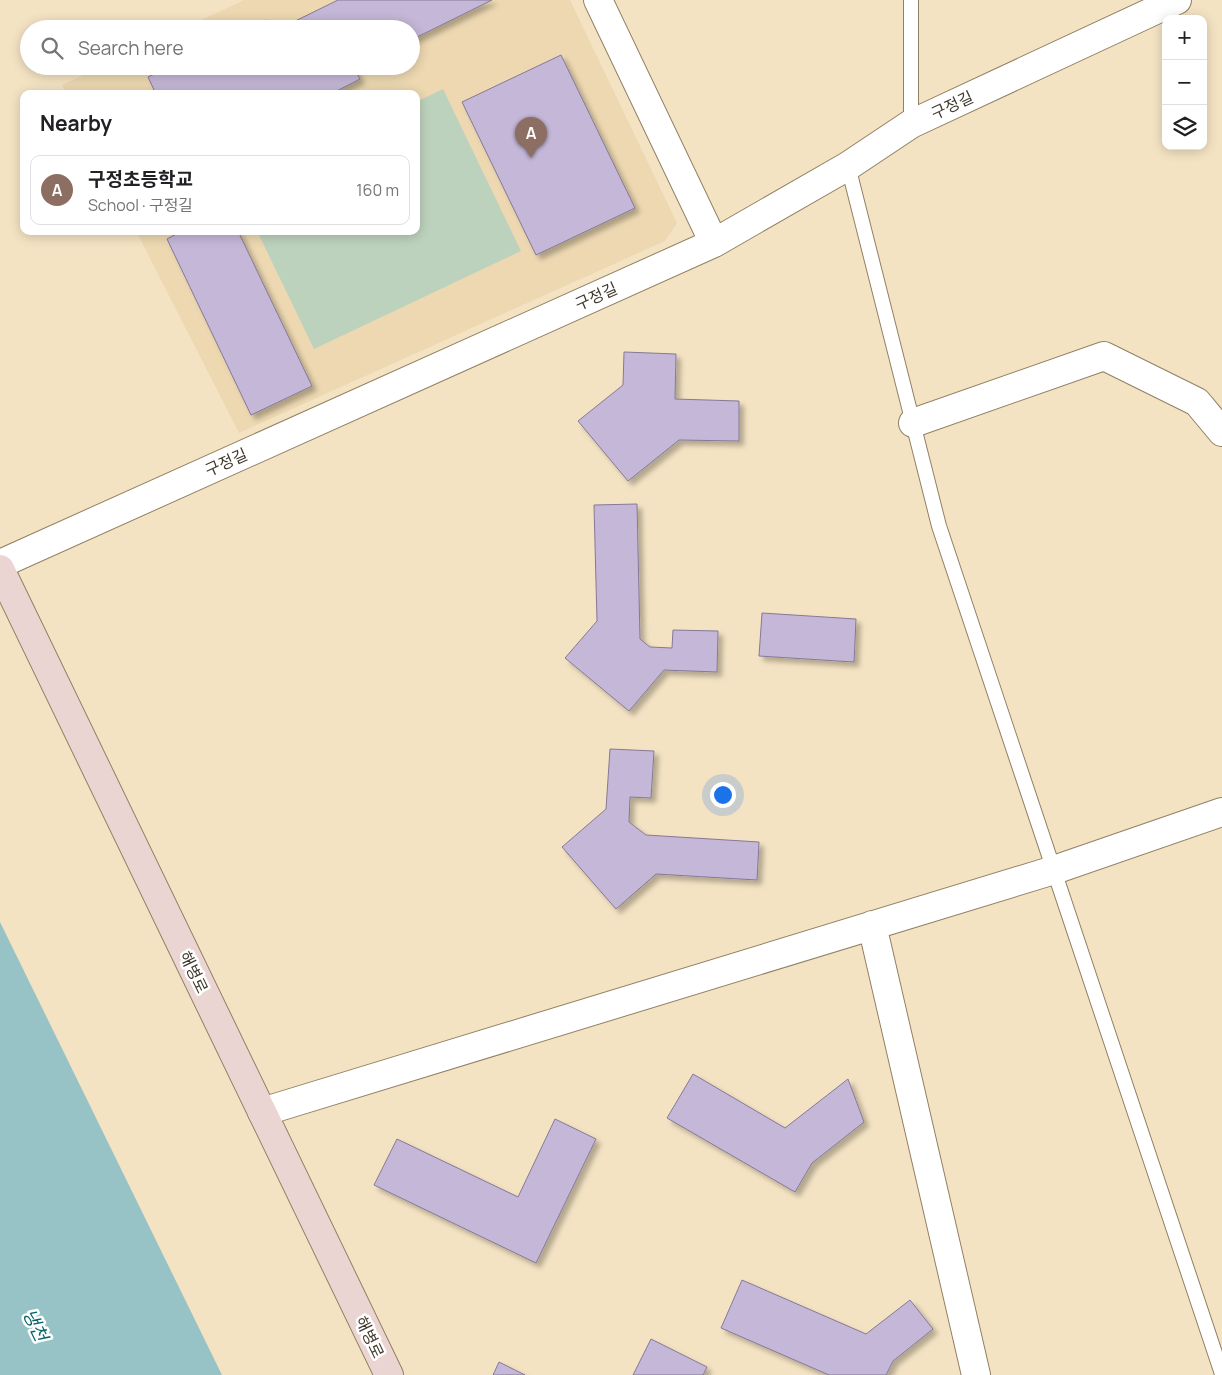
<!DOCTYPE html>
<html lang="en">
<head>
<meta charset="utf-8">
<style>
  :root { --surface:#fff; --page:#f2f2f2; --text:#202124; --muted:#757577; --line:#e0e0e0; --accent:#1a73e8 }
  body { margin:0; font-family:Manrope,"Noto Sans KR",sans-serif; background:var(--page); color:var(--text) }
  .controls { position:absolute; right:15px; top:15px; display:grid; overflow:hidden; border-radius:10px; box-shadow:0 2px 12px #0003 }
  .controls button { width:45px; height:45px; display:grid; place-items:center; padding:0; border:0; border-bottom:1px solid var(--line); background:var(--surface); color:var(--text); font:25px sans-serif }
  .you { position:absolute; left:722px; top:794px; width:18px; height:18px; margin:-12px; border:4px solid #fff; border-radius:50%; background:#1a73e8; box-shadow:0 0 0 8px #1a73e833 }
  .badge { display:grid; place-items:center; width:32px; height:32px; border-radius:50%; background:var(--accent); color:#fff; font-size:16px; font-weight:700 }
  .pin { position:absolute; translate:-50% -41px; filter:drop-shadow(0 1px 2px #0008) }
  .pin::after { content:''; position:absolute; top:26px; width:18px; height:15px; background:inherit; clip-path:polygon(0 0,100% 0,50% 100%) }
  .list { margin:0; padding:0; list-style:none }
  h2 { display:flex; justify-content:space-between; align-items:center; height:65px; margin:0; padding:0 20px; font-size:21px }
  h2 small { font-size:16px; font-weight:400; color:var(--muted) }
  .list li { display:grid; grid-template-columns:32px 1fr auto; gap:15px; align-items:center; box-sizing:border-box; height:70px; margin:0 10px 10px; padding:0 10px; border:1px solid var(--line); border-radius:10px }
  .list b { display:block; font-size:19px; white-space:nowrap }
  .list p { margin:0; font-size:16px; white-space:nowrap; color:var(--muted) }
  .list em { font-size:16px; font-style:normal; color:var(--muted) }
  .icon { flex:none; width:28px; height:28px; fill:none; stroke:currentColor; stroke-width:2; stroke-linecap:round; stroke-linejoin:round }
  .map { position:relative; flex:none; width:1222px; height:1375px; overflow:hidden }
  .search { position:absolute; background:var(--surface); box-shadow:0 2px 12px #0003; left:20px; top:20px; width:400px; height:55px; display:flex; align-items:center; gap:12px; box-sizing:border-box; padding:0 18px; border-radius:28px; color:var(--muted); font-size:19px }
  .panel { position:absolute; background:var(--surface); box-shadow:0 2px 12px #0003; left:20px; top:90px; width:400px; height:145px; border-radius:10px }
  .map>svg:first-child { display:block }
  .built { fill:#edd8b1 }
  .green { fill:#bdd2bc }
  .water { fill:#98c3c6 }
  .building { fill:#c4b7d7; stroke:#857996; filter:url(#shadow) }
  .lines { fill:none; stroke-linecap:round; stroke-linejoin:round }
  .service-casing { stroke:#918063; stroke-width:16 }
  .minor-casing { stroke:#918063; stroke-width:30 }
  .secondary-casing { stroke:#918063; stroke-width:30 }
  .service { stroke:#fff; stroke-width:14 }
  .minor { stroke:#fff; stroke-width:28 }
  .secondary { stroke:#ebd5d3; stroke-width:28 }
  .labels { text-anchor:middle; stroke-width:5; stroke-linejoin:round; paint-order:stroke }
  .street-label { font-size:16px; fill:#40392d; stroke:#fff }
  .water-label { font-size:18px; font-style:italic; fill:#076468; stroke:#fff }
</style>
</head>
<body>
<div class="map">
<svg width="1222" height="1375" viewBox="0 0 1222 1375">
  <defs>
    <filter id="shadow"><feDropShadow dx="4.5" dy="4.5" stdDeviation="2.5" flood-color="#0004"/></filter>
  </defs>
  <rect width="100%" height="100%" fill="#f4e3c3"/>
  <path class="built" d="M244 0H570L677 223 665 241 239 433 136 231H416V94H67L62 85 102 66H411V29H182Z"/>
  <path class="green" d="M443 89 521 251 314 349 257 231H416V102Z"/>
  <path class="water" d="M0 922 222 1375H0Z"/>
  <path class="building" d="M338 0H492L411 40V29H279Z
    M266 20 270 29H247Z
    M561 55 635 208 536 255 462 102Z
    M170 66H357L354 68 360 79 331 94H313L312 91 305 94H156L148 77Z
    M182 231H238L312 386 251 415 167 239Z
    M624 352 676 354 675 399 739 401V441L679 440 628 481 578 421 623 385Z
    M637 504 640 639 650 647 672 648 673 630 718 631 717 672 664 670 629 711 565 658 597 621 594 505Z
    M762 613 856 619 854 662 759 656Z
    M610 749 654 751 651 798 630 797 629 822 646 835 759 842 757 880 656 874 616 909 562 847 606 809Z
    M693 1074 785 1128 848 1079 864 1122 812 1163 795 1192 667 1118Z
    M555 1119 596 1139 536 1263 374 1185 397 1139 518 1197Z
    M742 1280 866 1334 910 1300 933 1329 893 1361 886 1375H829L721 1328Z
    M651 1339 707 1367 703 1375H633Z
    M499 1362 525 1375H493Z"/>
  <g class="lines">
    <defs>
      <path id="service" d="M911 0V124
        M848 166 939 526 1222 1374"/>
      <path id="minor" d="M598 0 714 243
        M913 423 1104 356 1197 402 1222 432
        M0 564 714 243 848 166 911 124 1177 0
        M872 925 976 1375
        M262 1112 1054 870 1222 812"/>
      <path id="secondary" d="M0 569 389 1375"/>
    </defs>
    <use href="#service" class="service-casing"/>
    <use href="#minor" class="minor-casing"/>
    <use href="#secondary" class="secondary-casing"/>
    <use href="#service" class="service"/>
    <use href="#minor" class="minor"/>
    <use href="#secondary" class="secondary"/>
  </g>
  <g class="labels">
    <g class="street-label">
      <text transform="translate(952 105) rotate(-25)" y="6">구정길</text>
      <text transform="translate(596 296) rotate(-24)" y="6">구정길</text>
      <text transform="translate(226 462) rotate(-24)" y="6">구정길</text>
      <text transform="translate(194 972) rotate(64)" y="6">해병로</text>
      <text transform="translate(370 1337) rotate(64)" y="6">해병로</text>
    </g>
    <g class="water-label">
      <text transform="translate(35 1325) rotate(64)" y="6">냉천</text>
    </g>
  </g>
</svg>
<div class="controls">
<button>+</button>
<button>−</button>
<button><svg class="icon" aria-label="layers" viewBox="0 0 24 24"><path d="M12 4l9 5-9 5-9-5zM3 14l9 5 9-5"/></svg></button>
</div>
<div class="you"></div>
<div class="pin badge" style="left:531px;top:158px;background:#8d6e63">A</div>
<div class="search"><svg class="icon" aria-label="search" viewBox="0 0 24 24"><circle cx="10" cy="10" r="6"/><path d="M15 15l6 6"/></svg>Search here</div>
<section class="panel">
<h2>Nearby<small></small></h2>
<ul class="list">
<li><span class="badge" style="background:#8d6e63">A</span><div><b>구정초등학교</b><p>School · 구정길</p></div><em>160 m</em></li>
</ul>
</section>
</div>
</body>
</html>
